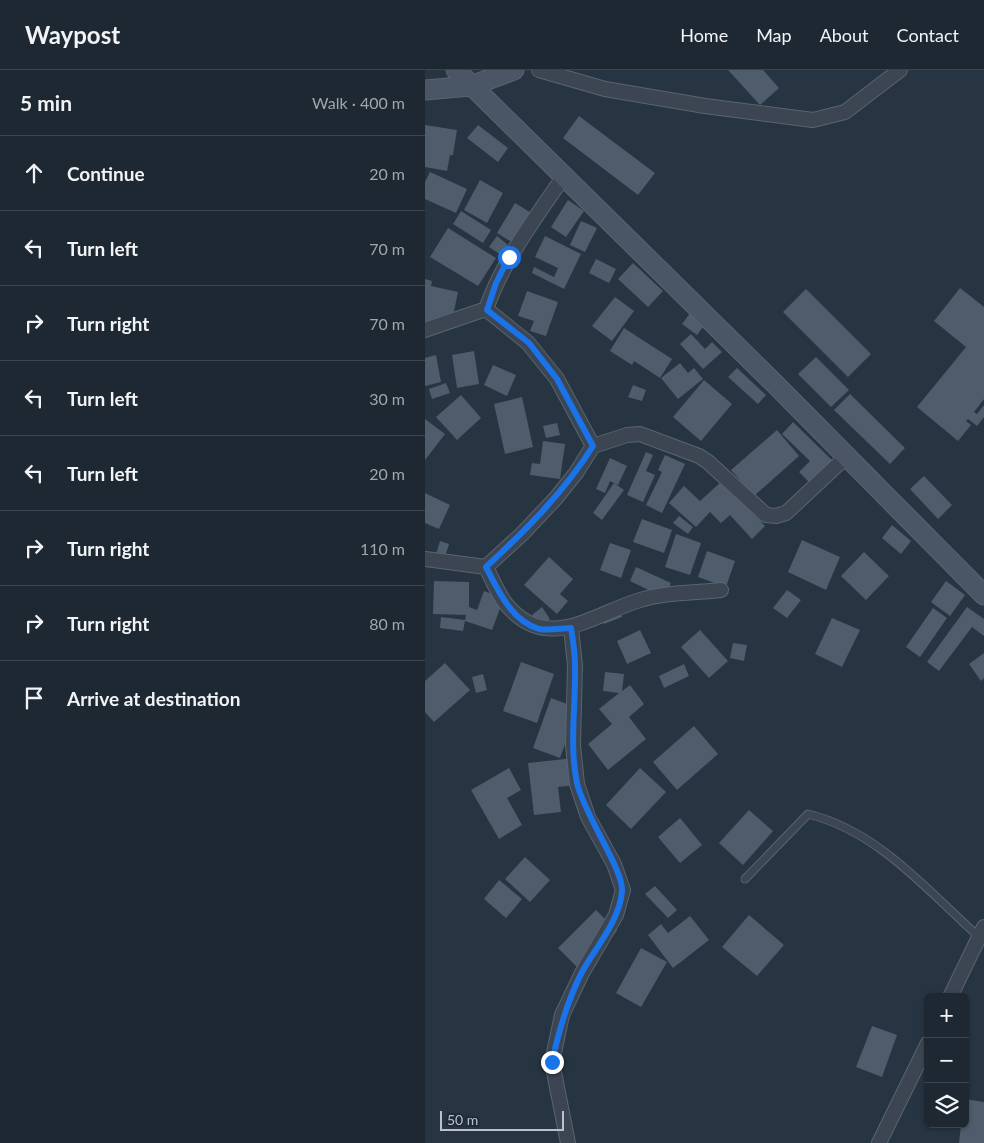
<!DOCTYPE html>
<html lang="en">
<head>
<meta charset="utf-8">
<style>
  :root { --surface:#1d2832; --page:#25303a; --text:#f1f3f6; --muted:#a0a6ac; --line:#3b444d }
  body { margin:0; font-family:Lato,sans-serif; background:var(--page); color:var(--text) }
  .controls { position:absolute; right:15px; bottom:15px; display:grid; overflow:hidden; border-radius:8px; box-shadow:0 1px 4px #0004 }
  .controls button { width:45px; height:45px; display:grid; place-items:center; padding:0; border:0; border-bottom:1px solid var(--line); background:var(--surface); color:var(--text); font:25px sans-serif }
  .scale { position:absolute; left:15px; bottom:12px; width:124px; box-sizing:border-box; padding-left:5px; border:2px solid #b9c1cc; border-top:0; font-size:14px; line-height:18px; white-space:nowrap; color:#b9c1cc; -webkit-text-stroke:4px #202b38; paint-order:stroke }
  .stop { position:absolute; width:15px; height:15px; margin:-11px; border:4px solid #1a73e8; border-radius:50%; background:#fff }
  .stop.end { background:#1a73e8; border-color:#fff; box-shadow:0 1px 5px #0008 }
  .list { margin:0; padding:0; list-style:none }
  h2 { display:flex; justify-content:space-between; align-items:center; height:65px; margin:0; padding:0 20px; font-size:21px }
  h2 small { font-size:16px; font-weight:400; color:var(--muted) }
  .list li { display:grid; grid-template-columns:32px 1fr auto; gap:15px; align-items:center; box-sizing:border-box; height:75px; padding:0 20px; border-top:1px solid var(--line) }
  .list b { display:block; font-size:19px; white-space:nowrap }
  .list em { font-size:16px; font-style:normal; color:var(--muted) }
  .icon { flex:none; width:28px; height:28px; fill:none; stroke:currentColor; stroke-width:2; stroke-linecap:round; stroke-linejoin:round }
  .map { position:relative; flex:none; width:559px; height:1073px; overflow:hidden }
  header { display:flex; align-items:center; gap:30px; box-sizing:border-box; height:70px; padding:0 25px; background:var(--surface); border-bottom:1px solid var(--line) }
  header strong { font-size:24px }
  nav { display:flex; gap:28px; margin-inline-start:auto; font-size:18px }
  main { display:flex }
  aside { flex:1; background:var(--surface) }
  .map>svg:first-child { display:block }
  .building { fill:#4e5c6b }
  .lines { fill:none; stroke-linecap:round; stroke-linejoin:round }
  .lane-casing { stroke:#5a646f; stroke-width:9 }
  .street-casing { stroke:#5a646f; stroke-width:16 }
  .secondary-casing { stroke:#5a646f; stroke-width:21 }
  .lane { stroke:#3c4652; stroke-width:7 }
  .street { stroke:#3c4652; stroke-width:14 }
  .secondary { stroke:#4a5665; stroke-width:19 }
  .route { stroke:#1a73e8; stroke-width:6 }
</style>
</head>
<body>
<header>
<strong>Waypost</strong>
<nav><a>Home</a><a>Map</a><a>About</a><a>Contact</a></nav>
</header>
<main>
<aside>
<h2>5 min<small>Walk · 400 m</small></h2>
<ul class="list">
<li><svg class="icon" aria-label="ahead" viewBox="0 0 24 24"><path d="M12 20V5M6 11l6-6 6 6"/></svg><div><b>Continue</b></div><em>20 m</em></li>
<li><svg class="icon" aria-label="left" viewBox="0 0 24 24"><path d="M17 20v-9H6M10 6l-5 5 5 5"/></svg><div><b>Turn left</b></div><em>70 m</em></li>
<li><svg class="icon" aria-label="right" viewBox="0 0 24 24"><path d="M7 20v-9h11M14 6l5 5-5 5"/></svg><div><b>Turn right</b></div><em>70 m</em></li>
<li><svg class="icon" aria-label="left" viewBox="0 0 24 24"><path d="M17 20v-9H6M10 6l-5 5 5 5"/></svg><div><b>Turn left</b></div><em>30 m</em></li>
<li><svg class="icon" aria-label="left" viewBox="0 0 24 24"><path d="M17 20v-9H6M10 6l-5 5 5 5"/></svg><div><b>Turn left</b></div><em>20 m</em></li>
<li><svg class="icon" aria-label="right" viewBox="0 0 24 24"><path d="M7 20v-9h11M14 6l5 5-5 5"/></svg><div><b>Turn right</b></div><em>110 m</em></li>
<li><svg class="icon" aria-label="right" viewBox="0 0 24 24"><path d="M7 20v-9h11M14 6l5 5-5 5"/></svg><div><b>Turn right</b></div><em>80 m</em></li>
<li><svg class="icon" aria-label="arrive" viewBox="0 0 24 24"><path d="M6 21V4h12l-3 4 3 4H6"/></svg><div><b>Arrive at destination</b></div></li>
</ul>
</aside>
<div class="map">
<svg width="559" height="1073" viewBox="0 0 559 1073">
  <rect width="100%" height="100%" fill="#273542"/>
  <path class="building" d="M303 0H338L354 18 335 35Z
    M154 46 230 103 213 125 138 68Z
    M0 55 32 60 28 85H25L22 101 0 97Z
    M53 55 83 78 73 92 42 68Z
    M5 102 42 119 31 143 0 129V112Z
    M55 110 78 123 62 153 39 140Z
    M143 130 159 141 141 167 126 157Z
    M90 133 113 147 95 177 72 163Z
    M36 141 66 160 58 173 28 154Z
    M156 151 172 158 160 182 145 175Z
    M23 158 71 188 53 216 5 187Z
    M72 166 83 175 76 185 64 177Z
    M120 166 156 184 139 219 107 203 109 197 129 207 133 198 110 187Z
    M171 189 191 199 184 213 164 203Z
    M208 193 238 221 223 237 193 209Z
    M0 209 7 211 6 216 33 222 26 256 0 251Z
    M535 218 559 237V329L549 342 552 344 559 335V347L552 356 543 349 541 351 546 355 533 371 492 337 541 277 509 251Z
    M381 219 446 284 423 307 358 242Z
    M102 221 133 232 121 266 105 261 109 251 93 246Z
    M190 227 209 241 187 271 167 256Z
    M265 243 280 254 272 265 257 254Z
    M199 258 247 289 235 308 209 291 207 295 185 281Z
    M266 264 280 279 287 272 297 282 278 299 255 274Z
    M49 281 54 314 32 318 27 285Z
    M11 285 16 312 0 316V288Z
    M391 287 424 320 406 337 373 304Z
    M255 293 263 303 269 298 278 309 253 329 236 308Z
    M68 295 91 305 82 326 59 315Z
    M312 298 341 325 333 334 303 307Z
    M279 310 307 334 276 371 248 347Z
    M21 313 25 323 7 329 4 319Z
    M208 315 221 320 217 331 203 327Z
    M425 324 480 378 465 394 409 340Z
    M36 325 56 348 32 370 11 347Z
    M97 327 108 377 80 384 69 334Z
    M0 349 20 364 0 390Z
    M368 352 411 394 389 417 374 402 385 391 357 364Z
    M132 353 135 365 121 368 118 356Z
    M352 360 374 386 329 426 306 400Z
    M118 371 140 374 135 409 105 405 107 393 115 394Z
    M221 382 228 385 221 401 230 405 218 432 202 425Z
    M240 385 260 394 237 443 221 435 237 402 233 400Z
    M185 388 202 396 193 415 185 411 180 423 171 419Z
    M499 406 527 435 513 449 485 419Z
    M297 411 340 456 327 469 305 445 296 453 285 442 271 457 244 433 259 416 275 431Z
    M189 413 199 420 177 450 168 443Z
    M0 423 25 435 14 459 0 453Z
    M254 446 268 457 263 464 248 453Z
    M217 449 247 460 239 483 208 472Z
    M467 455 486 471 476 484 457 468Z
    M251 464 276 473 265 505 240 497Z
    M377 470 415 487 401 520 363 502Z
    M15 471 24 474 20 487 11 484Z
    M185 473 206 480 196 508 175 500Z
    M282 481 310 491 301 517 273 507Z
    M439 482 464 506 441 530 416 506Z
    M124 487 148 509 135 524 143 531 132 544 99 515Z
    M211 497 246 513 240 528 205 511Z
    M9 511 44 512V537L52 540 59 521 79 528 67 560 40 551 38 561 15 558 16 547 40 550 41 545 8 544Z
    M521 511 540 525 525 546 506 532Z
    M362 520 376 530 362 548 348 538Z
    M191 531 197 547 179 554 173 538Z
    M117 537 125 549 115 556 107 545Z
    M542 537 559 549V566L547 557 514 601 502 592Z
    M508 538 522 548 495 587 481 577Z
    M407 548 435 560 417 597 390 584Z
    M215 560 226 583 202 594 192 571Z
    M275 560 303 591 284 608 256 577Z
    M308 573 322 575 319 591 305 588Z
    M559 583V608L556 611 544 594Z
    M96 592 129 604 112 653 78 641Z
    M20 593 45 620 9 652 0 642V611Z
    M259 594 264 606 239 618 234 606Z
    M180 602 199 604 197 621 205 615 219 634 204 647 221 669 183 700 163 674 187 654 174 639 194 623 178 621Z
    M58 604 62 620 51 623 47 607Z
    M126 628 153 638 135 688 108 678Z
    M269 656 293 684 252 720 228 692Z
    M149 688 152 715 133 717 136 742 109 745 103 693Z
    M84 698 96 720 82 728 97 755 74 769 46 720Z
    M215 698 241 722 206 759 181 735Z
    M324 740 348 761 318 795 294 773Z
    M255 748 277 775 255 793 233 767Z
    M100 787 125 810 105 832 80 809Z
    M74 810 97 829 81 848 59 829Z
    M230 816 252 840 243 848 220 824Z
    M171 840 192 861 154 899 133 878Z
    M324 845 359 875 332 906 297 877Z
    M265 846 284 870 248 898 223 865 236 854 243 863Z
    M216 878 242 892 216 937 191 923Z
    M447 956 472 965 457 1007 431 997Z
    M540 1029 559 1032V1073H534L536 1054H540Z"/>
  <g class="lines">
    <defs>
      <path id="lane" d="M320 809 383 744C453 761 502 820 554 867"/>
      <path id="street" d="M114 0 180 19 280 36 388 50 420 42 475 0
        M61 239 103 273 132 309 168 376
        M0 260 61 239C79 189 109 150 139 106
        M0 489 61 497 98 463 131 428 151 403 168 376 202 365 215 364 274 386 283 392 341 445 351 446 361 443 422 386
        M61 497C67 509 73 524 81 534 121 583 166 546 212 531 238 522 269 523 296 520
        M525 927 559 857
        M143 1073 127 992 137 945 157 903 191 845 198 820 189 794 163 747 152 714 148 675 150 595 146 558
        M454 1073 503 973"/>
      <path id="secondary" d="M31 0 349 313 559 525
        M0 20 46 16 89 0"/>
    </defs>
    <use href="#lane" class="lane-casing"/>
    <use href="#street" class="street-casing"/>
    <use href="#secondary" class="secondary-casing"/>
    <use href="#lane" class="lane"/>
    <use href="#street" class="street"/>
    <use href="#secondary" class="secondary"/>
  </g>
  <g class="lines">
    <path class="route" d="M84 187 71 213 62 240 104 273 132 309 168 376C139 422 101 460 61 497 74 522 86 550 114 559 123 561 137 558 146 558 148 570 150 583 150 596 151 635 144 675 152 713 158 742 199 801 197 821 195 850 171 877 157 902 142 931 134 960 127 992"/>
  </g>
</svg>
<div class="controls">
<button>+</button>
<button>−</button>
<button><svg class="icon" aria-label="layers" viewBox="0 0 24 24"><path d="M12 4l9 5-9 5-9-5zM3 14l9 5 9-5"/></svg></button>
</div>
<div class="scale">50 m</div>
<div class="stop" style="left:84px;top:187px"></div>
<div class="stop end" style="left:127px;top:992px"></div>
</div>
</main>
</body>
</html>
